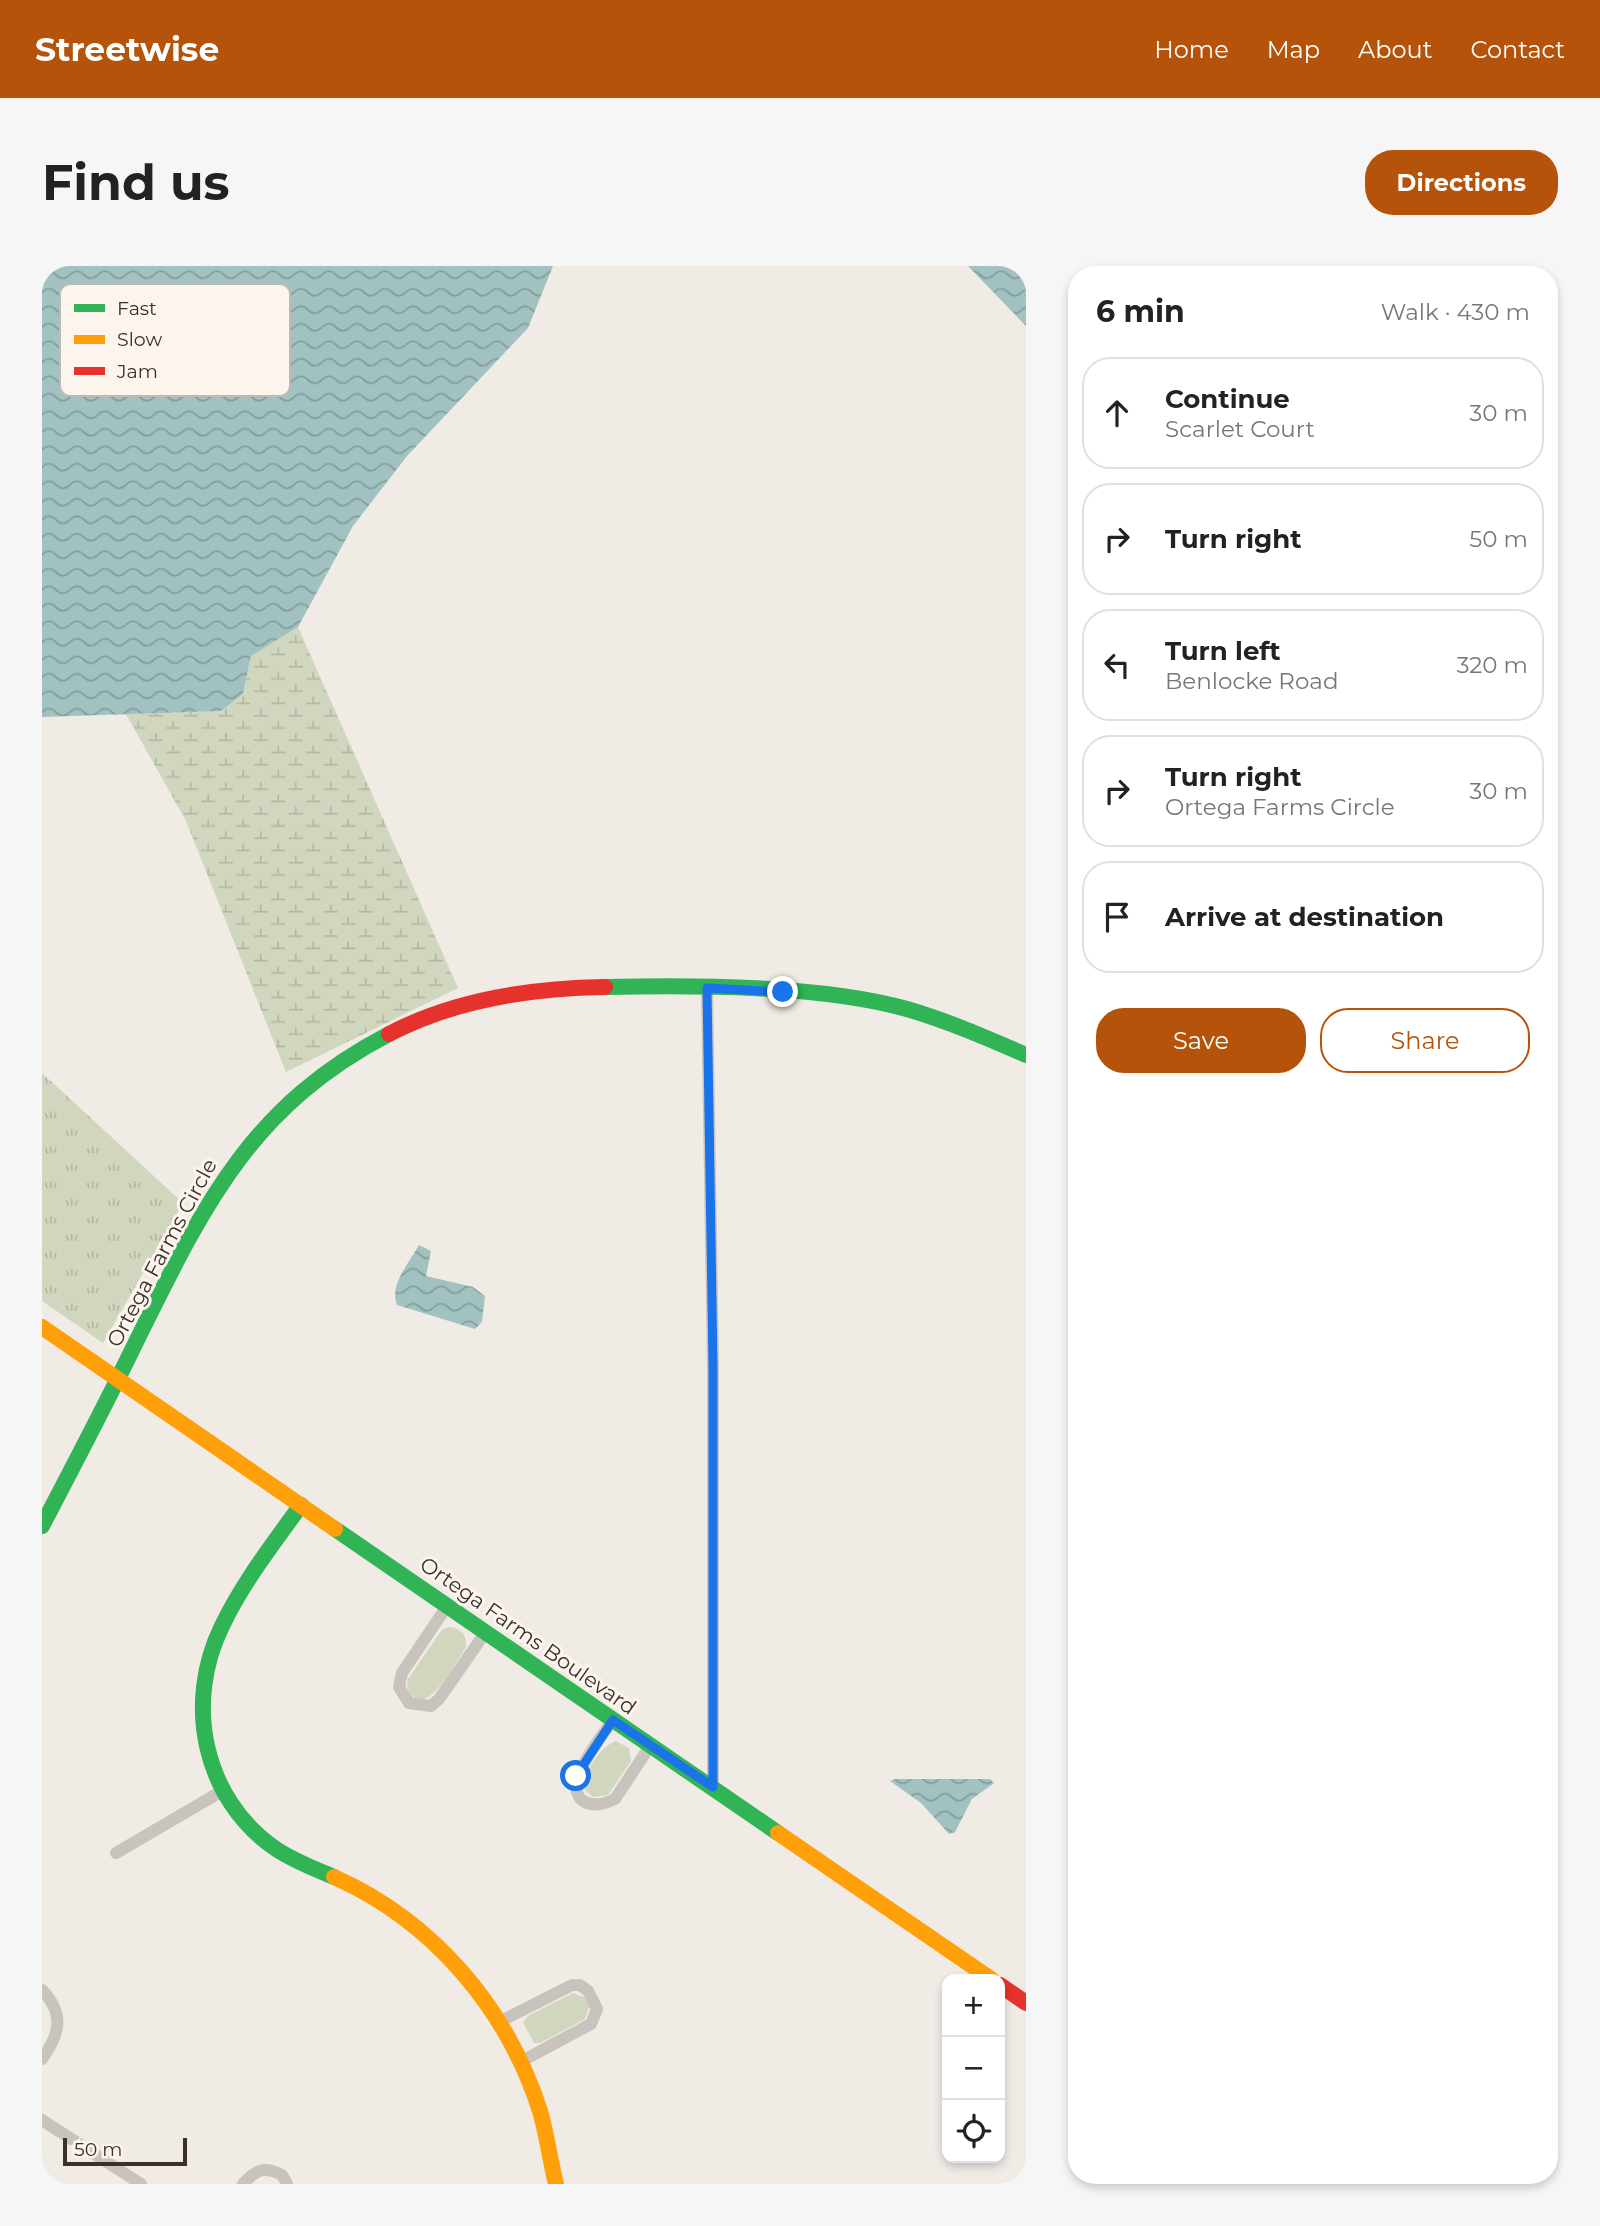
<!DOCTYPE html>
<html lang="en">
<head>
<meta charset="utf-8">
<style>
  :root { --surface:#fff; --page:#f6f6f6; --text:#222; --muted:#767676; --line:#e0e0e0; --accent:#b45309 }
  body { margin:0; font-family:Montserrat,sans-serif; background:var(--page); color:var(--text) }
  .controls { position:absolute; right:21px; bottom:21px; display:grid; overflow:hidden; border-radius:14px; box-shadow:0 4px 10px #0003 }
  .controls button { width:63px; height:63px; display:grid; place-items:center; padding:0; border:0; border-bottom:2px solid var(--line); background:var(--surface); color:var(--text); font:35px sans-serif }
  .scale { position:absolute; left:21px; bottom:18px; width:124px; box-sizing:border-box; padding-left:7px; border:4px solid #3b302b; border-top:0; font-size:19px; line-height:24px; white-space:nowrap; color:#3b302b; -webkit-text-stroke:5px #fbf5ee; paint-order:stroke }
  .stop { position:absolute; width:21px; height:21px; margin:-16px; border:5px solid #1a73e8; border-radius:50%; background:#fff }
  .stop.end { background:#1a73e8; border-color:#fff; box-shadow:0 2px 7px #0008 }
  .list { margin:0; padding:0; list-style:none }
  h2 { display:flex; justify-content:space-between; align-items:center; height:91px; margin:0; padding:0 28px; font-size:30px }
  h2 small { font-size:23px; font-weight:400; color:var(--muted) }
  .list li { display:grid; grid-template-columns:46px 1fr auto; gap:21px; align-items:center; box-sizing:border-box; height:112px; margin:0 14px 14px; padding:0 14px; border:2px solid var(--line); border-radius:28px }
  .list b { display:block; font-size:26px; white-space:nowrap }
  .list p { margin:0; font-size:23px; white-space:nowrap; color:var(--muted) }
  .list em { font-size:23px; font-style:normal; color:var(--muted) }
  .actions { display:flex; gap:14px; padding:21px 28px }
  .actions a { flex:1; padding:16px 0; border:2px solid var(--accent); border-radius:28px; text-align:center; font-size:24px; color:var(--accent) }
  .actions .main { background:var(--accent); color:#fff }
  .icon { flex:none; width:38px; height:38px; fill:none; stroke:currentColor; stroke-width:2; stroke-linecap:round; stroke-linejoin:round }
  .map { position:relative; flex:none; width:984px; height:1918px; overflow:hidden; border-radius:28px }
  header { display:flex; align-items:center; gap:42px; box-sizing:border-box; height:98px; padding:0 35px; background:var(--accent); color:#fff }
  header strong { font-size:33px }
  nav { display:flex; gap:38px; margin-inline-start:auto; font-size:24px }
  .intro { display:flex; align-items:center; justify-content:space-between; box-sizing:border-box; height:168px; padding:0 42px }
  h1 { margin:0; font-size:49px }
  .button { padding:18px 32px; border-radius:28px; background:var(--accent); color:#fff; font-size:24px; font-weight:700 }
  main { display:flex; gap:42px; padding:0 42px }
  aside { flex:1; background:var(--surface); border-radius:28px; box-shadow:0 4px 10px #0003 }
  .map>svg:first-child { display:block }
  .grass { fill:#d1d6bf }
  .wetland { fill:url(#wetland-marsh) }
  .park { fill:url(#park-tufts) }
  .water { fill:url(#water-waves) }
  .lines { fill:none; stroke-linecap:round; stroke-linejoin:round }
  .street { stroke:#c9c3be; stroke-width:12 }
  .fast { stroke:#30b455; stroke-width:16 }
  .slow { stroke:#ff9f0a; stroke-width:16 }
  .jam { stroke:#e5322d; stroke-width:16 }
  .route { stroke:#1a73e8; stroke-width:9 }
  .labels { text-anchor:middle; stroke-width:6; stroke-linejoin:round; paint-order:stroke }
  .street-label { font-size:21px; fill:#3b302b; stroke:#fbf5ee }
  .key { fill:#fbf5ee; stroke:#c1bab4; stroke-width:2 }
  .key-label { font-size:19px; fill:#3b302b }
</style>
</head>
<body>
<header>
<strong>Streetwise</strong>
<nav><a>Home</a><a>Map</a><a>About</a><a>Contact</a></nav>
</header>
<div class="intro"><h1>Find us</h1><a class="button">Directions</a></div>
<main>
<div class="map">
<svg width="984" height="1918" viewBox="0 0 984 1918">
  <defs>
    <pattern id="wetland-marsh" width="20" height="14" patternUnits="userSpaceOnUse" patternTransform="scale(1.75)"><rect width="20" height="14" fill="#d1d6bf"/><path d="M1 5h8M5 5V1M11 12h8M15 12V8" fill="none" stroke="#b4b8a4"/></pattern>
    <pattern id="park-tufts" width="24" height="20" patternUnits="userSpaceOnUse" patternTransform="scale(1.75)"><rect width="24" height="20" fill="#d1d6bf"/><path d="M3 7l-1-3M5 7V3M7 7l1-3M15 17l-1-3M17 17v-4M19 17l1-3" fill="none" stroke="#b4b8a4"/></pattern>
    <pattern id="water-waves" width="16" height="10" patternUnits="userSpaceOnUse" patternTransform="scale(1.75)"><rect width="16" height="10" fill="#a1c2c1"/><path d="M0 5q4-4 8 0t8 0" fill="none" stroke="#849e9d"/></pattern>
  </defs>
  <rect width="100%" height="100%" fill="#f0ebe5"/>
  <path class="grass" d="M406 1361C419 1362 425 1368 424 1381 414 1396 381 1461 365 1420L366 1413 399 1365Z
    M574 1475 587 1482 589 1495 566 1529 551 1531 543 1524C539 1508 559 1480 574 1475Z
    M531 1727 544 1732 548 1738 543 1753 498 1777H492L481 1756 486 1750Z"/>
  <path class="wetland" d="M256 361 416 722 244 806 144 555 84 448 179 445 201 428 209 390Z"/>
  <path class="park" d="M0 807 141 937 61 1077 0 1035Z"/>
  <path class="water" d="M13 0H511L486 62 365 190 311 260 256 361 209 390 201 428 179 445 0 451V19Z
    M926 0H984V60Z
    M377 979 389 985 384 1010 431 1021 443 1030 440 1056 433 1063 355 1039C347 1019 367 997 377 979Z
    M853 1513H948L952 1517 930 1533 913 1566 907 1568 879 1537 848 1515Z"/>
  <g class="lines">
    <path class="street" d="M665 722 671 1100V1521
      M405 1340 360 1407 357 1421 367 1437 389 1440 397 1433 443 1367
      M571 1454C560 1470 519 1519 541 1535 551 1541 563 1538 573 1533L608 1480
      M74 1587 180 1525
      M0 1724C23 1748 18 1768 0 1793
      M457 1756 530 1719H538L546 1725 555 1743 549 1758 478 1796
      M0 1854 99 1918
      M201 1918C214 1903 223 1900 240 1909L245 1918"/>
    <path class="fast" d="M563 721C654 719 778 719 865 743 906 755 945 772 984 789
      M259 1239C231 1278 201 1316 180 1360 142 1437 161 1533 234 1583 252 1595 273 1603 292 1611
      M0 1260C32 1199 64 1138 94 1076 161 941 207 841 347 768
      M293 1263 736 1567"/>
    <path class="slow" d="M0 1061 293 1263
      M736 1567 949 1713
      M292 1611C391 1655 465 1742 498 1845 505 1869 508 1894 514 1918"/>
    <path class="jam" d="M347 768C412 734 491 722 563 721
      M958 1719 984 1737"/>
  </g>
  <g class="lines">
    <path class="route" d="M534 1510 571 1454 671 1521V1100L665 722 741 726"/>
  </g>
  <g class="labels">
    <g class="street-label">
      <text transform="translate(120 987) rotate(-62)" y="7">Ortega Farms Circle</text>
      <text transform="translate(486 1370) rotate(35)" y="7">Ortega Farms Boulevard</text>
    </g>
  </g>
  <rect x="18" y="18" width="230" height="112" rx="10" class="key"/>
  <rect x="32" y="38" width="31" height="8" fill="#30b455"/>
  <rect x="32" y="69" width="31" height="9" fill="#ff9f0a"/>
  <rect x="32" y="101" width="31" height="8" fill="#e5322d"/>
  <g class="key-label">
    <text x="75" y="49">Fast</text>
    <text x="75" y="80">Slow</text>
    <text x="75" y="112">Jam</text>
  </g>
</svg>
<div class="controls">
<button>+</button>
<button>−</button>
<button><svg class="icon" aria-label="locate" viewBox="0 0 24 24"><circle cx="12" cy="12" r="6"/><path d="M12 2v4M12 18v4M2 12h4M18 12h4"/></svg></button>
</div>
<div class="scale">50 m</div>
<div class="stop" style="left:534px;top:1510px"></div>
<div class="stop end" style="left:741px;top:726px"></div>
</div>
<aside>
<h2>6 min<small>Walk · 430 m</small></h2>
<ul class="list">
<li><svg class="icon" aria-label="ahead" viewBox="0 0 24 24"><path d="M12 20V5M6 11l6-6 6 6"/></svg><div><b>Continue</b><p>Scarlet Court</p></div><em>30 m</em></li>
<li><svg class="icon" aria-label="right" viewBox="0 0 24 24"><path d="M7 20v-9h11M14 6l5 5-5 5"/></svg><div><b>Turn right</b></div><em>50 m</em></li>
<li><svg class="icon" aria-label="left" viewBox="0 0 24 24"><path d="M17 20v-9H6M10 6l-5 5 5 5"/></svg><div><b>Turn left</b><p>Benlocke Road</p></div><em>320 m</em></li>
<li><svg class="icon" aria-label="right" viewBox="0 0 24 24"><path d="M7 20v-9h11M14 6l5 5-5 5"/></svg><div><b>Turn right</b><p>Ortega Farms Circle</p></div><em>30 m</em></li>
<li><svg class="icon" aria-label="arrive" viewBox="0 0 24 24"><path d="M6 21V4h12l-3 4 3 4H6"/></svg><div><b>Arrive at destination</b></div></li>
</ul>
<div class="actions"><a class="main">Save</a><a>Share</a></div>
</aside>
</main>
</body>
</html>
